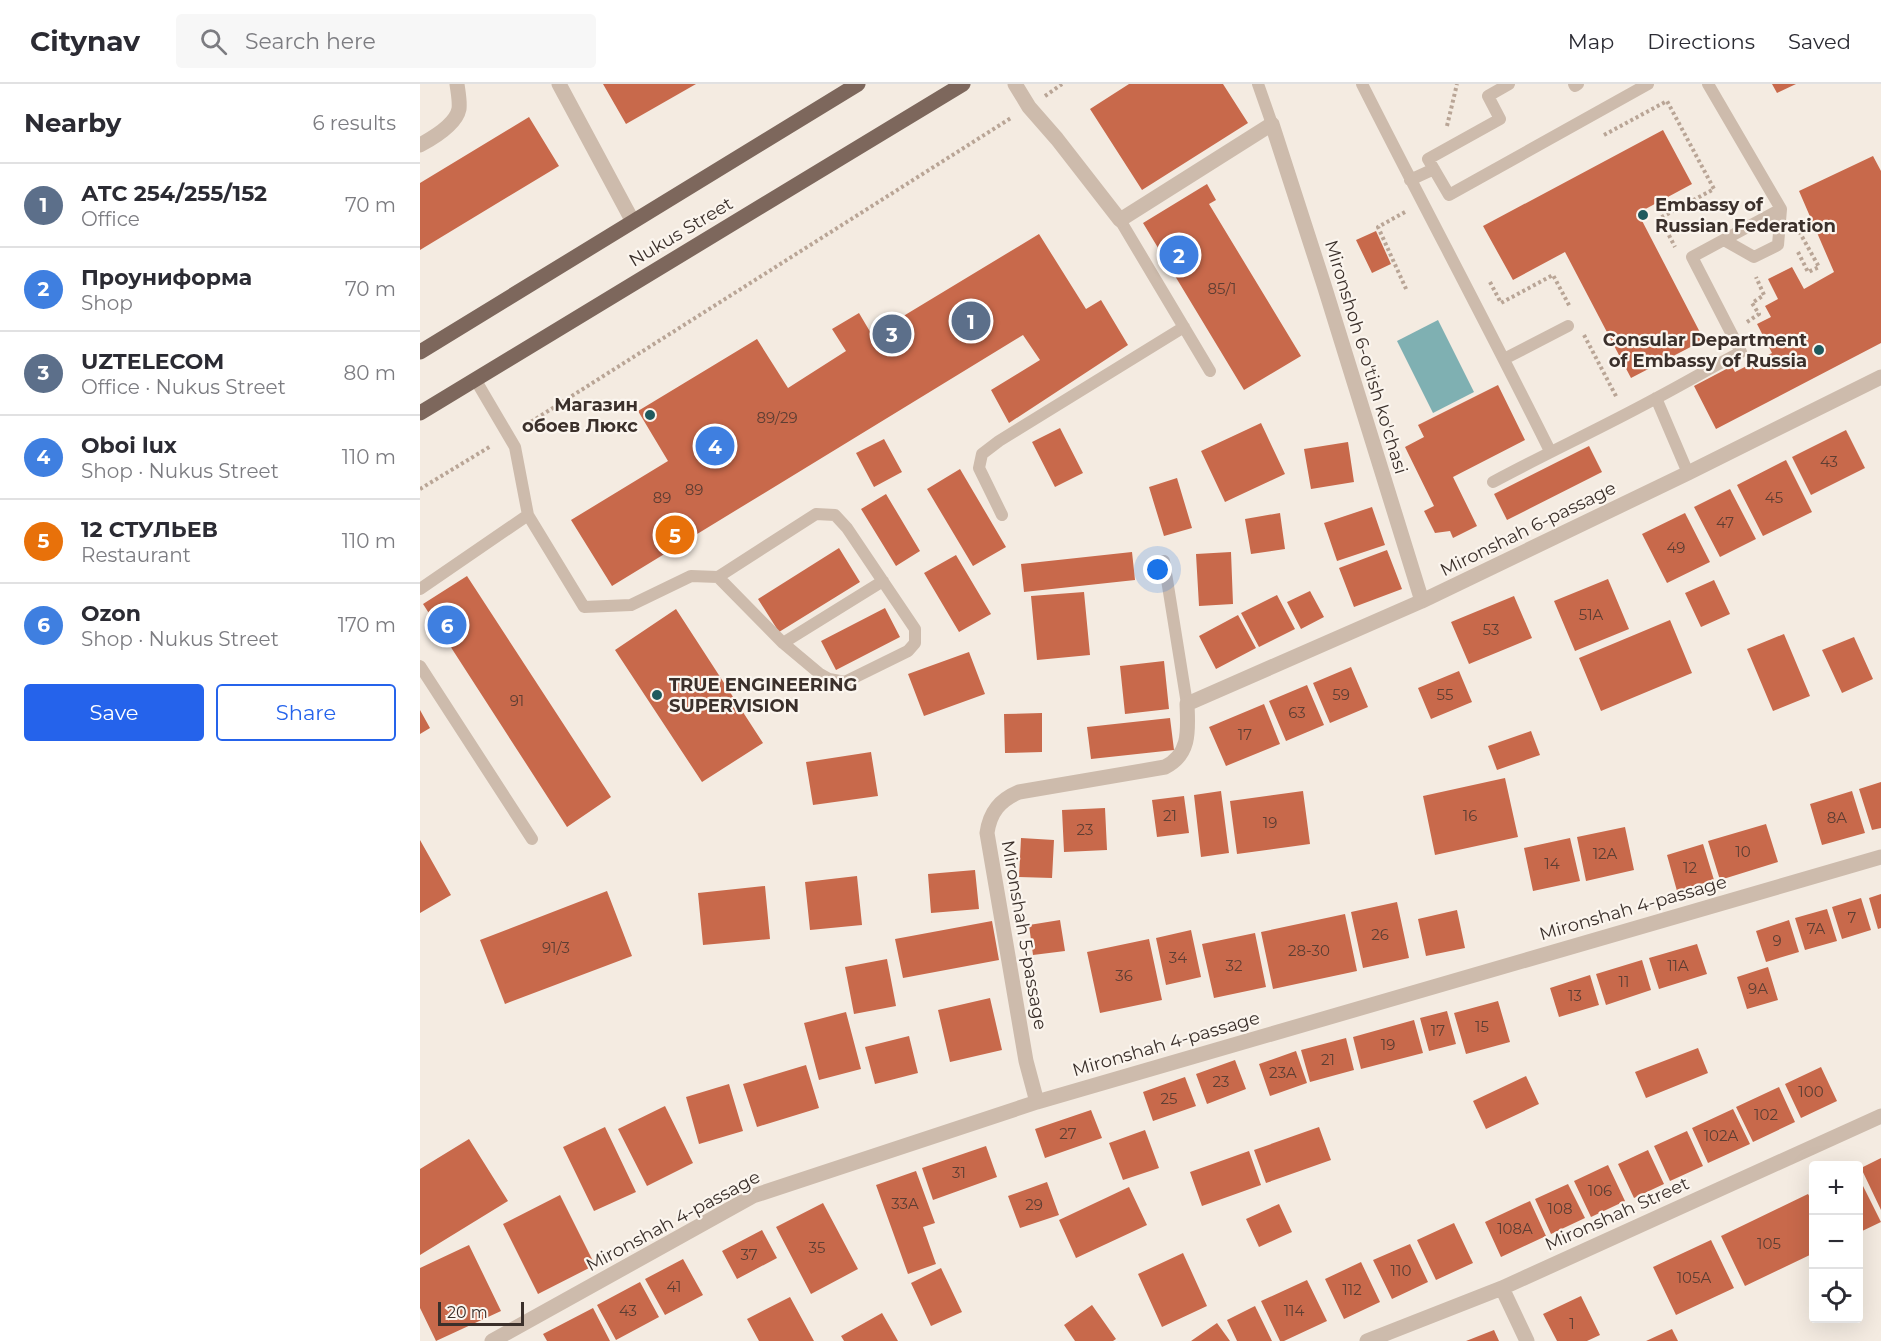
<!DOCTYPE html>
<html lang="en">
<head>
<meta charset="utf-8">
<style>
  :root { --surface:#fff; --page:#f7f7f7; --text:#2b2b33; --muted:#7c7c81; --line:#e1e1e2; --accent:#2563eb }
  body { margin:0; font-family:Montserrat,sans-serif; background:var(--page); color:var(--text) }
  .controls { position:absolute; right:18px; bottom:18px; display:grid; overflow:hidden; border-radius:6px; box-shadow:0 6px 24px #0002 }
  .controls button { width:54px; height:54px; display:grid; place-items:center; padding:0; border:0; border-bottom:2px solid var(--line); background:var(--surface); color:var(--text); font:30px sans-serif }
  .scale { position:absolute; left:18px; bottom:15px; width:86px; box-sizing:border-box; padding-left:6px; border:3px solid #3b302b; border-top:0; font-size:16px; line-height:21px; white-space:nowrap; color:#3b302b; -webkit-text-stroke:4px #fbf5ee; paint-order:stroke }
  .you { position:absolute; left:738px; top:486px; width:21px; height:21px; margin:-15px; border:4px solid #fff; border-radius:50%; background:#1a73e8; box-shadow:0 0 0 9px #1a73e833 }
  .badge { display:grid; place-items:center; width:39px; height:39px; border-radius:50%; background:var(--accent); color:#fff; font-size:20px; font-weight:700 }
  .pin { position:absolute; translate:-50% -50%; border:3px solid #fff; box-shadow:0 2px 6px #0006 }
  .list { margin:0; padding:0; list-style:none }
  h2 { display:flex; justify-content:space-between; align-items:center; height:78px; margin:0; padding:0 24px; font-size:26px }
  h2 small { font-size:20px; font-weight:400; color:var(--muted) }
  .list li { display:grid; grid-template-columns:39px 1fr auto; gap:18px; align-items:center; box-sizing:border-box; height:84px; padding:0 24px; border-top:2px solid var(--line) }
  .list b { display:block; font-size:22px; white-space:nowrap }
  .list p { margin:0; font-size:20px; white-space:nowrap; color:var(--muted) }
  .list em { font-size:20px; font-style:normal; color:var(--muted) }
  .actions { display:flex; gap:12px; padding:18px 24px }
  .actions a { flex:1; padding:14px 0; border:2px solid var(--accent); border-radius:6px; text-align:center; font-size:21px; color:var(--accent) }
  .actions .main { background:var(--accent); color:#fff }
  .icon { flex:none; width:33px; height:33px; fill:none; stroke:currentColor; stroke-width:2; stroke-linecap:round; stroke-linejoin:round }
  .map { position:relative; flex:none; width:1461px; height:1257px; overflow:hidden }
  header { display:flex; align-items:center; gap:36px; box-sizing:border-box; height:84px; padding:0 30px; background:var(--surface); border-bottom:2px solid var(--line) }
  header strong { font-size:28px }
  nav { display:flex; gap:33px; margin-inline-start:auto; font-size:21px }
  .search { width:420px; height:54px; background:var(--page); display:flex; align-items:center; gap:15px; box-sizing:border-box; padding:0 21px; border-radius:6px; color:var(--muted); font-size:22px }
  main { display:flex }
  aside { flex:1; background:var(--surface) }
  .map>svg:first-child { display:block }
  .water { fill:#7fb0b2 }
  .building { fill:#c8694b }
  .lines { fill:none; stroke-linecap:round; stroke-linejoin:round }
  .path { stroke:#b9a596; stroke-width:4; stroke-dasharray:3 3; stroke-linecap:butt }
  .lane { stroke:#cdbbac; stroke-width:12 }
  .street { stroke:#cdbbac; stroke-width:15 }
  .primary { stroke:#7d675c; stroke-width:15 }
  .poi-dot { fill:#1f5a5e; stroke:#fbf5ee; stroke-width:2 }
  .labels { text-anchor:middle; stroke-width:4.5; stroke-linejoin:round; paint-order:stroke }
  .number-label { font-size:15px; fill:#5e3e33 }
  .poi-label { font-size:18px; font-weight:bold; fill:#3b302b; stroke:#fbf5ee; text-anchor:start }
  .street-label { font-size:18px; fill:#3b302b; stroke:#fbf5ee }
</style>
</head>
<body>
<header>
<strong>Citynav</strong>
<div class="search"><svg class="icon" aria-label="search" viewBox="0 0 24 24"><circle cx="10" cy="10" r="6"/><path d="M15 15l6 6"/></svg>Search here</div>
<nav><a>Map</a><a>Directions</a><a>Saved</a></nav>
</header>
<main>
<aside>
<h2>Nearby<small>6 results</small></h2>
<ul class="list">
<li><span class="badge" style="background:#5c6f8a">1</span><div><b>АТС 254/255/152</b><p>Office</p></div><em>70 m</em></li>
<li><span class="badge" style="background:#3f7fe0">2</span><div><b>Проуниформа</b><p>Shop</p></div><em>70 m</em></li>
<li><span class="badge" style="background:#5c6f8a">3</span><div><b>UZTELECOM</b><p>Office · Nukus Street</p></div><em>80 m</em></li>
<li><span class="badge" style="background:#3f7fe0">4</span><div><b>Oboi lux</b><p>Shop · Nukus Street</p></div><em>110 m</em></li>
<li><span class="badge" style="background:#e8710a">5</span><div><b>12 СТУЛЬЕВ</b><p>Restaurant</p></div><em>110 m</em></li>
<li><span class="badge" style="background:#3f7fe0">6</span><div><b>Ozon</b><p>Shop · Nukus Street</p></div><em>170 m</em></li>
</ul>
<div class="actions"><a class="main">Save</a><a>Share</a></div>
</aside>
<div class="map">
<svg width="1461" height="1257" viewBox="0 0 1461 1257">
  <rect width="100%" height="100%" fill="#f4ebe1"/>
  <path class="water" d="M1018 236 1054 308 1013 329 977 257Z"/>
  <path class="building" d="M183 0H276L206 40Z
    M709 0H803L828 39 722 106 670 25Z
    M1352 0H1376L1357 9Z
    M109 33 139 82 0 166V99Z
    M1243 46 1272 100 1218 129 1284 256 1211 294 1145 168 1093 196 1063 142Z
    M1453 72 1461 87V259L1296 345 1274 302 1312 282 1315 288 1352 269 1337 240 1351 233 1345 222 1358 215 1348 195 1372 183 1384 205 1414 188 1379 107Z
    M787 100 796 116 789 120 881 272 824 306 723 139Z
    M956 147 971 180 952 189 936 156Z
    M619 150 666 225 681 216 708 261 589 339 571 306 620 276 603 251 192 502 151 436 248 377 218 327 337 255 368 304 426 267 412 245 439 229 452 251Z
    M1078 301 1105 356 1033 393 1057 442 1033 454 1030 447 1015 449 1004 427 1014 422 985 363 1004 353 998 341Z
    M841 339 865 390 805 418 781 367Z
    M640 344 663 389 635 403 612 358Z
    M1426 346 1445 384 1391 411 1372 373Z
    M464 355 482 388 454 403 436 369Z
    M928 358 934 398 891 405 884 365Z
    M1169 362 1182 388 1087 436 1074 410Z
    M1366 376 1392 428 1343 452 1317 401Z
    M540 385 586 463 553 482 507 405Z
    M757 394 772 444 744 452 729 403Z
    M1310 405 1336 455 1300 473 1274 423Z
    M466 410 500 467 476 482 441 425Z
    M952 423 965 461 917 477 904 439Z
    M860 429 865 465 831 470 825 435Z
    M1265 429 1290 478 1247 499 1222 450Z
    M419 464 440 498 359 548 338 515Z
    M967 466 982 505 934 523 919 484Z
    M712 468 715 496 604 508 601 480Z
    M811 468 813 520 779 522 776 470Z
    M536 471 571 530 539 548 504 489Z
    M47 492 191 713 147 743 3 520Z
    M1188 495 1209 545 1155 567 1134 517Z
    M1294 496 1310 530 1281 543 1265 509Z
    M890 507 904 533 881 545 867 518Z
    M664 508 670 571 617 576 611 512Z
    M857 511 875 545 839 563 821 529Z
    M1094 512 1112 554 1049 580 1031 538Z
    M465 524 480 553 416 586 401 557Z
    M256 525 343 659 282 698 195 566Z
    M818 531 836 564 796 585 779 552Z
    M1250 536 1272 589 1181 627 1159 574Z
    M1364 550 1390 612 1353 627 1327 565Z
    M1434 553 1453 595 1422 609 1402 566Z
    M549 568 565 610 504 632 488 590Z
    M744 577 749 625 705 630 700 582Z
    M931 583 948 623 910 639 893 599Z
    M1039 587 1052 618 1011 635 998 604Z
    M887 601 904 641 866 657 849 617Z
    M844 620 860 660 806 682 789 643Z
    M0 626 10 644 0 650Z
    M622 629V668L585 669 584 630Z
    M750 634 754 666 671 675 667 643Z
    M1111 647 1120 671 1077 686 1068 662Z
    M451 668 458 712 393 721 386 678Z
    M1085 694 1098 753 1015 771 1003 712Z
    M1461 698V744L1452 746 1439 705Z
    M801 707 809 769 781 773 774 711Z
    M883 707 890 760 817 770 810 717Z
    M1432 707 1445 749 1402 761 1390 720Z
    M764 712 769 749 737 753 732 716Z
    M685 724 687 766 644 768 642 726Z
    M1346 740 1358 778 1300 796 1288 757Z
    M1205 743 1214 786 1166 797 1157 753Z
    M601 754 634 756 632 794 599 793Z
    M1150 754 1160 797 1113 807 1104 764Z
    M0 756 31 811 0 829Z
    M1283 760 1294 796 1257 807 1247 771Z
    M555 786 559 825 511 829 508 790Z
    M437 792 442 841 390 846 385 798Z
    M345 802 350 855 283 861 278 809Z
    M187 807 212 872 85 920 60 856Z
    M1461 810V844L1458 845 1449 814Z
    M1441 814 1451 846 1422 855 1412 823Z
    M977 818 989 874 943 884 931 828Z
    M1407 825 1417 857 1385 866 1375 834Z
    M1037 826 1045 864 1006 872 998 835Z
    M925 830 937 887 853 905 841 848Z
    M640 836 645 867 613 871 609 841Z
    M1369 836 1379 868 1346 878 1336 847Z
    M572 837 579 876 483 894 475 855Z
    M771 846 781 893 746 901 736 854Z
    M835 849 846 903 794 914 782 860Z
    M729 855 742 916 680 929 667 868Z
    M1277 860 1287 890 1239 905 1229 874Z
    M467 875 476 922 434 930 425 883Z
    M1222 876 1231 906 1186 921 1176 890Z
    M1348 883 1358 916 1327 925 1317 893Z
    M1170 891 1179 921 1139 933 1130 904Z
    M570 914 582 966 530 978 518 926Z
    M1078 917 1090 958 1046 970 1034 929Z
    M1027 927 1036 960 1009 967 1000 934Z
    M426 928 441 985 399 996 384 939Z
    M994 936 1003 969 941 985 933 953Z
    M489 952 498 989 455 1000 445 963Z
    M926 954 934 986 890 998 881 966Z
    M1278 964 1288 989 1226 1014 1215 988Z
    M876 967 887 999 850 1012 839 980Z
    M815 976 826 1005 787 1020 776 990Z
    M386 981 399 1024 337 1043 323 1000Z
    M1401 983 1417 1017 1381 1034 1365 1000Z
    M1106 992 1119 1020 1066 1045 1053 1017Z
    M765 993 776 1022 733 1037 723 1008Z
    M309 1000 323 1047 279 1060 266 1013Z
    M1359 1003 1375 1038 1333 1058 1316 1023Z
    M245 1022 273 1079 227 1102 198 1045Z
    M1313 1025 1330 1060 1288 1079 1272 1044Z
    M671 1026 682 1054 625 1074 615 1045Z
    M185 1043 216 1108 174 1127 143 1063Z
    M899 1043 911 1076 846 1099 834 1066Z
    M725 1046 739 1084 703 1096 689 1059Z
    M1267 1047 1283 1082 1250 1097 1234 1062Z
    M49 1055 88 1117 0 1171V1085Z
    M566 1062 577 1093 513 1116 502 1084Z
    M1228 1066 1244 1100 1214 1114 1198 1080Z
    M829 1067 841 1101 782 1122 770 1088Z
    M1461 1074V1126L1441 1084Z
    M1188 1081 1205 1117 1171 1133 1154 1097Z
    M496 1087 515 1139 503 1143 516 1180 488 1190 456 1101Z
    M1438 1092 1461 1138 1438 1149Z
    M627 1098 639 1131 600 1144 588 1112Z
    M1148 1100 1165 1134 1131 1150 1115 1115Z
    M709 1103 727 1141 656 1174 639 1136Z
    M1388 1110 1394 1120V1169L1325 1202 1301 1152Z
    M140 1111 175 1181 118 1210 83 1140Z
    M1110 1117 1126 1152 1081 1173 1065 1138Z
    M403 1119 438 1185 391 1210 356 1143Z
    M859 1120 872 1148 839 1163 826 1135Z
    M1034 1139 1053 1179 1016 1196 997 1156Z
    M342 1146 357 1174 317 1195 302 1167Z
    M1291 1156 1314 1204 1256 1231 1233 1183Z
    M990 1160 1008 1198 972 1215 953 1176Z
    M49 1161 81 1227 16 1257 0 1224V1184Z
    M763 1169 787 1222 742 1243 718 1190Z
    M263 1175 283 1211 245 1231 225 1195Z
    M941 1178 960 1218 924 1235 905 1195Z
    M521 1184 542 1228 511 1242 491 1199Z
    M887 1196 907 1237 864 1257H860L841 1217Z
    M220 1198 239 1233 196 1256 177 1221Z
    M1161 1212 1180 1251 1167 1257H1137L1123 1230Z
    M370 1213 394 1257H339L327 1235Z
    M672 1221 696 1255 693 1257H655L644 1241Z
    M835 1222 852 1257H817L807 1236Z
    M173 1224 190 1257H127L123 1250Z
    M462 1229 478 1257H424L421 1252Z
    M797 1239 810 1257H771Z
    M1252 1245 1258 1257H1226Z
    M1074 1246 1079 1257H1046Z"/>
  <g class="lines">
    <path class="path" d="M625 12 642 0
      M1027 42 1037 0
      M1184 51 1247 17 1294 105 1240 134 1255 163
      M985 128 958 143 987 207
      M1378 168 1388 188 1399 183 1380 149
      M1070 198 1081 219 1133 191 1150 223
      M1327 238 1339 230 1332 219 1344 211 1336 193
      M1164 251 1197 314
      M106 341 591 34
      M0 405 71 362"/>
    <path class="lane" d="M838 0 852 40
      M942 0C1004 123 1069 244 1130 367
      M1089 0 1068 12 1080 35 1008 75 1029 111 1228 0
      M1154 0 1155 2 1158 0
      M1288 0 1361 125 1358 161 1334 173 1304 156
      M990 96 1014 85
      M700 136 790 287
      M1084 275 1148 242
      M1236 314 1268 389
      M1073 398C1125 370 1177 346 1229 318 1260 302 1290 284 1321 268L1272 173 1361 125
      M108 431 164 523 211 521 271 492 298 493 396 430 415 431 427 444 495 545V559L488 567 425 598 409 595 400 590 363 559 298 493
      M582 431 559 384 562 370 579 357 764 243
      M744 477 767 620
      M0 505 108 431 95 363 55 295
      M363 559 463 497
      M0 582 112 755"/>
    <path class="street" d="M139 0 212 136
      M595 0 609 23 637 55 700 136 852 40 904 201 1002 517
      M0 61C13 54 36 40 39 25 40 17 38 8 37 0
      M617 1018 606 977 567 749C570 728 580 716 599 708L745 683C771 670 768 645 767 620L1002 517 1268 389 1461 293
      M1082 1204 1107 1257
      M72 1257 333 1112 617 1018 1461 773
      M947 1257 1082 1204 1461 1032"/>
    <path class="primary" d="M0 268 438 0
      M0 329 543 0"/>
  </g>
  <g class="poi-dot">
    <circle cx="1223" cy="131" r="6"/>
    <circle cx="1399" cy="266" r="6"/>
    <circle cx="230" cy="331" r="6"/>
    <circle cx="237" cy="611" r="6"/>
  </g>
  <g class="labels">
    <g class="number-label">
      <text x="802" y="210">85/1</text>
      <text x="357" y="339">89/29</text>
      <text x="1409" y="383">43</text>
      <text x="274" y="411">89</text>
      <text x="242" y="419">89</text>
      <text x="1354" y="419">45</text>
      <text x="1305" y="444">47</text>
      <text x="1256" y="469">49</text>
      <text x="1171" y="536">51A</text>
      <text x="1071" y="551">53</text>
      <text x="921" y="616">59</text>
      <text x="1025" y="616">55</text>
      <text x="97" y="622">91</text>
      <text x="877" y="634">63</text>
      <text x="825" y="656">17</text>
      <text x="750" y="737">21</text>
      <text x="1050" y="737">16</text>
      <text x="1417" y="739">8A</text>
      <text x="850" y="744">19</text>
      <text x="665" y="751">23</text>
      <text x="1323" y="773">10</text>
      <text x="1185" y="775">12A</text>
      <text x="1132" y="785">14</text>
      <text x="1270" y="789">12</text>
      <text x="1432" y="839">7</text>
      <text x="1396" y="850">7A</text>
      <text x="960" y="856">26</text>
      <text x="1357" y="862">9</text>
      <text x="136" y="869">91/3</text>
      <text x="889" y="872">28-30</text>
      <text x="758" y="879">34</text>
      <text x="814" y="887">32</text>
      <text x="1258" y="887">11A</text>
      <text x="704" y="897">36</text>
      <text x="1204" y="903">11</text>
      <text x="1338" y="910">9A</text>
      <text x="1155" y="917">13</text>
      <text x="1062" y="948">15</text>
      <text x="1018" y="952">17</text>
      <text x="968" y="966">19</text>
      <text x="908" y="981">21</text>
      <text x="863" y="994">23A</text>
      <text x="801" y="1003">23</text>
      <text x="1391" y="1013">100</text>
      <text x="749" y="1020">25</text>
      <text x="1346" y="1036">102</text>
      <text x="648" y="1055">27</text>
      <text x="1301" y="1057">102A</text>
      <text x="539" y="1094">31</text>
      <text x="1180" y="1112">106</text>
      <text x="485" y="1125">33A</text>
      <text x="614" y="1126">29</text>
      <text x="1140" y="1130">108</text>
      <text x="1095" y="1150">108A</text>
      <text x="1349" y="1165">105</text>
      <text x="397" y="1169">35</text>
      <text x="329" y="1176">37</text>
      <text x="981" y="1192">110</text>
      <text x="1274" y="1199">105A</text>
      <text x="254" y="1208">41</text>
      <text x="932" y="1211">112</text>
      <text x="208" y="1232">43</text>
      <text x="874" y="1232">114</text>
      <text x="1152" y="1245">1</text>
    </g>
    <g class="poi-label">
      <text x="1235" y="127">Embassy of<tspan x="1235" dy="21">Russian Federation</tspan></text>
      <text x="1387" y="262" text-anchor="end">Consular Department<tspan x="1387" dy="21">of Embassy of Russia</tspan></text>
      <text x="218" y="327" text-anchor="end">Магазин<tspan x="218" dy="21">обоев Люкс</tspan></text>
      <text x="249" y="607">TRUE ENGINEERING<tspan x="249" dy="21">SUPERVISION</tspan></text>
    </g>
    <g class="street-label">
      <text transform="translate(261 148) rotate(-31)" y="6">Nukus Street</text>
      <text transform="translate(946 273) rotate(73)" y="6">Mironshoh 6-o'tish ko'chasi</text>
      <text transform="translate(1108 445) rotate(-26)" y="6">Mironshah 6-passage</text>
      <text transform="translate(1213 824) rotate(-16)" y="6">Mironshah 4-passage</text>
      <text transform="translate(604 851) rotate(80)" y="6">Mironshah 5-passage</text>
      <text transform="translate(746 960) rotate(-16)" y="6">Mironshah 4-passage</text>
      <text transform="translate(1197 1130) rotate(-24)" y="6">Mironshah Street</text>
      <text transform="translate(253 1137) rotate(-28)" y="6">Mironshah 4-passage</text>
    </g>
  </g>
</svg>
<div class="controls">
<button>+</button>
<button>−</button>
<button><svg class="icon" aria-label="locate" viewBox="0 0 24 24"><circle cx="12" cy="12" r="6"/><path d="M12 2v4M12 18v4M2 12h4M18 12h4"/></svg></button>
</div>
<div class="scale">20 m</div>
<div class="you"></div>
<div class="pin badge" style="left:551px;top:237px;background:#5c6f8a">1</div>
<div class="pin badge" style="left:759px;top:171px;background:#3f7fe0">2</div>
<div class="pin badge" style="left:472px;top:250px;background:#5c6f8a">3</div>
<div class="pin badge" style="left:295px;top:362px;background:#3f7fe0">4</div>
<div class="pin badge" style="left:255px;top:451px;background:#e8710a">5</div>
<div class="pin badge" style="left:27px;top:541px;background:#3f7fe0">6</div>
</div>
</main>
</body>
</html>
